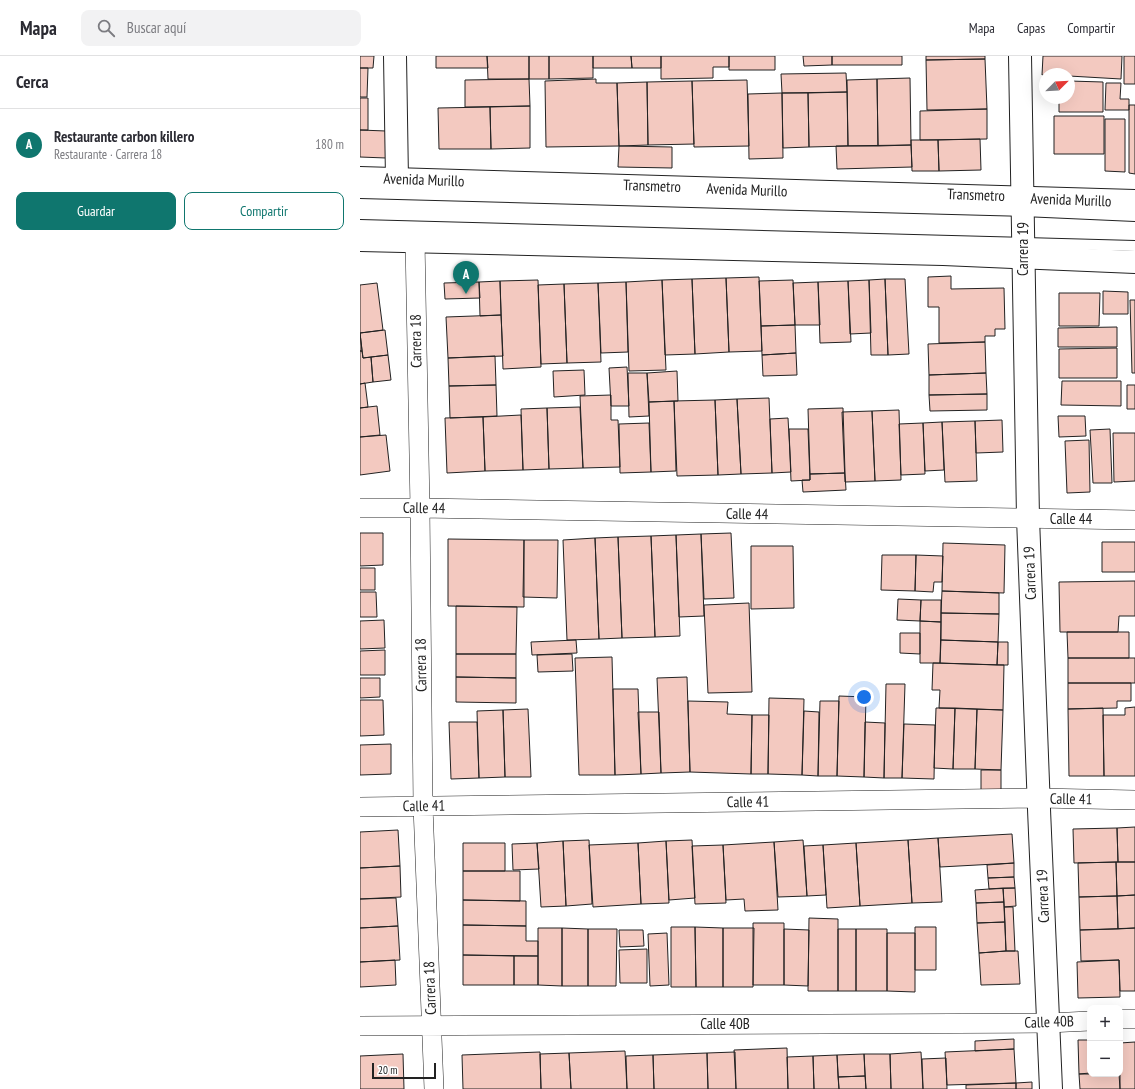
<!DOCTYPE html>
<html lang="es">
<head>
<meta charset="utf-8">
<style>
  :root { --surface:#fff; --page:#f2f2f3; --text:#2b2b33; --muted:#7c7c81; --line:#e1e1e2; --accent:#0f766e }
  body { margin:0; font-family:"PT Sans Narrow",sans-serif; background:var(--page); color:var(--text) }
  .controls { position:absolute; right:12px; bottom:12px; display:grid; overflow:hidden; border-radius:8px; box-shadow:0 4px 16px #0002 }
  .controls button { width:36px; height:36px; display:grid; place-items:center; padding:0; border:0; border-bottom:1px solid var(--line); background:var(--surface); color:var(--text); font:20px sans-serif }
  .compass { position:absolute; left:679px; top:12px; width:36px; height:36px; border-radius:50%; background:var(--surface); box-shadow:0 4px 16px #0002; rotate:66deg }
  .scale { position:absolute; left:12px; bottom:10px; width:64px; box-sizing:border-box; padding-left:4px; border:2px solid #222; border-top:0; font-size:11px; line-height:14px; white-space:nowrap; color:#222; -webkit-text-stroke:3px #fff; paint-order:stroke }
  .you { position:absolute; left:504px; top:641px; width:14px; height:14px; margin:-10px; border:3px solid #fff; border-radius:50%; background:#1a73e8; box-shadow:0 0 0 6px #1a73e833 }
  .badge { display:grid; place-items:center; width:26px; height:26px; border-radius:50%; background:var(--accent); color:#fff; font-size:13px; font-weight:700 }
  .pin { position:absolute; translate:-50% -33px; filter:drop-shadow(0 1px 2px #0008) }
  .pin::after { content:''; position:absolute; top:21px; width:14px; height:12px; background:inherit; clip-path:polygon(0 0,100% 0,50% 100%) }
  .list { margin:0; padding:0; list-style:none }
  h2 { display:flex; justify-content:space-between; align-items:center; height:52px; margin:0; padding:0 16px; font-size:17px }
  h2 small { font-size:13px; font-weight:400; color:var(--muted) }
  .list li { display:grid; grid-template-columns:26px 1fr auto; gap:12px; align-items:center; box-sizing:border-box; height:72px; padding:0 16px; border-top:1px solid var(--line) }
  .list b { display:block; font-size:15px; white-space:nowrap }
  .list p { margin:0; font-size:13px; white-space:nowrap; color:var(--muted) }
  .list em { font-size:13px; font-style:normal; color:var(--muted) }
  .actions { display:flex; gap:8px; padding:12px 16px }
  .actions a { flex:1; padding:9px 0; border:1px solid var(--accent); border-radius:8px; text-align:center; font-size:14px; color:var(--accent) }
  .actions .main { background:var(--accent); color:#fff }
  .icon { flex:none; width:22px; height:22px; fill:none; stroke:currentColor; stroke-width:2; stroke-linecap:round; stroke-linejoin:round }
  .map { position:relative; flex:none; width:775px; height:1033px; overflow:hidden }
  header { display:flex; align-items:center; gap:24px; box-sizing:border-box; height:56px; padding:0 20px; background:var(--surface); border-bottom:1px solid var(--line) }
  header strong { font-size:19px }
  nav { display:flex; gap:22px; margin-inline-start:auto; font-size:14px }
  .search { width:280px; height:36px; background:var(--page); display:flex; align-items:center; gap:10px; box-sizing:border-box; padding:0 14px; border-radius:8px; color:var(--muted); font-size:15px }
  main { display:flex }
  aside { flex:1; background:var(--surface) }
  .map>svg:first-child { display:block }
  .building { fill:#f3c9c0; stroke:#222 }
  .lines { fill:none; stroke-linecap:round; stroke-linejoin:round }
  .lane-casing { stroke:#222; stroke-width:12 }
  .street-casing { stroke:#222; stroke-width:20 }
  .secondary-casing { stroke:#222; stroke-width:24 }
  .primary-casing { stroke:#222; stroke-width:24 }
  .lane { stroke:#fff; stroke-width:10 }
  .street { stroke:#fff; stroke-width:19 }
  .secondary { stroke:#fff; stroke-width:22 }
  .primary { stroke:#fff; stroke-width:22 }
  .labels { text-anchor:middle; stroke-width:3; stroke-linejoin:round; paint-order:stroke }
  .street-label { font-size:15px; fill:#222; stroke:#fff }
</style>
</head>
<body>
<header>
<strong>Mapa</strong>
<div class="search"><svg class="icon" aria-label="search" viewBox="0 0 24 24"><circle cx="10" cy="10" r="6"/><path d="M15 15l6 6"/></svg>Buscar aquí</div>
<nav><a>Mapa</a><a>Capas</a><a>Compartir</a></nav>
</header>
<main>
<aside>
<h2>Cerca<small></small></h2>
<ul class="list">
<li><span class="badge">A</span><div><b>Restaurante carbon killero</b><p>Restaurante · Carrera 18</p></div><em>180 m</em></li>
</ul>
<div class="actions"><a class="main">Guardar</a><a>Compartir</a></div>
</aside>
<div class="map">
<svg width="775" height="1033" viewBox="0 0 775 1033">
  <rect width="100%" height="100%" fill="#fff"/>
  <path class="building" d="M0 0H14L13 12H0Z
    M76 0H127L128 12H76Z
    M127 0H169V23H128Z
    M169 0H189V23H169Z
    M189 0H233V22L189 23Z
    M233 0H271L272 12H233Z
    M271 0H301V12H272Z
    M301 0H369V11H353V22L301 23Z
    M369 0H415V14H369Z
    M443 0H472V9L444 10Z
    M472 0H542V9H472Z
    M566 0H625V3L566 4Z
    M683 0H762L761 23 709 20V18L682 19Z
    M764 0H775V28H764Z
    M625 3 627 53 567 54 566 4Z
    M0 12H8L7 41H0Z
    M486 17 487 36 422 37 421 18Z
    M550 22 551 89 518 90 517 23Z
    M169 23 170 50 105 51V24Z
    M236 23V27H257L259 90 186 91 185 25Z
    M517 23 518 90H488L487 24Z
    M387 24 389 90 334 91 332 25Z
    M332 25 334 88 288 89 287 26Z
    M709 25 743 26V56H699V42H709Z
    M287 26 288 89 259 90 257 27Z
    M746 27H761L760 43H769V54H745Z
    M487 36 488 90 449 91 448 37Z
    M422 37 423 102 389 103 388 38Z
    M422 37H448L449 91 423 92Z
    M0 42H8V74H0Z
    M769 49H775V118L769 117Z
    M170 50V92L131 93 130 51Z
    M130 51 131 93H79L78 52Z
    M627 53V83L560 84V55Z
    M694 60H744V98H694Z
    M745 63H765V116L745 115Z
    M0 74 26 75V102L0 101Z
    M620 83 621 114 579 115 578 84Z
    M551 84H578L579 115H552Z
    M551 89 552 111 477 113 476 90Z
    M259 90 312 91V112L258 111Z
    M591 220V233L644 232 645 273H635V280H625V286L579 287V251H568V221Z
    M399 221 402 295 369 296 366 222Z
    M366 222 369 296 335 298 332 223Z
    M332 223 335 298 305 299 302 224Z
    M525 223H545L549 298 528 299Z
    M525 223 528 299H511L509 224Z
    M178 224 181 311 143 313 140 225Z
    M302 224 306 314 269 315 266 226Z
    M433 224 435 269 401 270 399 225Z
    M509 224 511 277 490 278 488 225Z
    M140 225 141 259 120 260 119 226Z
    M488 225 491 286 460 287 458 226Z
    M119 226 120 242 85 243 84 227Z
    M266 226 268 296 241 297 238 227Z
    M458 226 460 269H435L433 227Z
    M17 227 23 274 0 277 2 295H0V229Z
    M238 227 241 306 207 307 204 228Z
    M204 228 207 307 181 308 178 229Z
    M743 235 768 236V258H743Z
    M699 237H740L739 270H699Z
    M770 244H775V317H772Z
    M141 259 143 300 88 302 86 261Z
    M435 269 436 297 402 299 401 270Z
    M757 271V291H698V272Z
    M25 274 28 299 3 302 0 277Z
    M625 286 626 317 569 319 568 288Z
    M757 292V322H699V293Z
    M0 295H2L3 302 11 301 13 326 0 328Z
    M436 297 437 319 403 320 402 299Z
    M28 299 31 324 13 326 11 301Z
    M135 300 136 329 89 330 88 302Z
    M267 311 269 350H251L249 312Z
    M224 314 225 339 194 341 193 315Z
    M317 315 318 345 289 346 287 317Z
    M268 317H287L289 360 269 361Z
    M626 317 627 338 569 339V319Z
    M702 325H761V350L701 349Z
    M5 327 8 351 0 352V328Z
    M136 329 137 360 90 362 89 330Z
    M767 329H775V353H767Z
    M627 338V354L570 355 569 339Z
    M251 339V364H258L260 411 223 412 220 340Z
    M409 342 412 417 381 418 377 343Z
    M377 343 381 418 358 419 355 344Z
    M355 344 358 419 317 420 314 345Z
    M314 345 316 415 291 416 289 346Z
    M17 350 20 379 0 381V352Z
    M220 351 223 412 189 413 187 352Z
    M187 352 189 413 163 414 161 353Z
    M483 352 485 417 450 418 448 353Z
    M539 354 541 424 515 425 512 355Z
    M512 355 515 425 485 426 482 356Z
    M161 359 163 414 125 415 123 361Z
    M698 360H725L726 380 699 381Z
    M123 361 125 415 87 417 85 362Z
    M428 362 431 416 412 417 410 363Z
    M642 364 643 396 616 397 615 365Z
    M615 365 617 425 585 426 582 366Z
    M582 366 584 414 565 415 563 367Z
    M289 367 291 416 260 417 259 368Z
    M563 367 565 418 541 419 539 368Z
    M429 373H448L450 424 431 425Z
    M750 373 752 427H733L730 374Z
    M753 377H775V425L754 426Z
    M26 379 30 415 0 419V381Z
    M729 384 730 436 707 437 705 385Z
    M485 417 486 434 443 436 442 424H450V418Z
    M0 477H23V509L0 510Z
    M371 477 374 542 344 543 341 478Z
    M341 478 344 560 319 561 316 479Z
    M316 479 320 580 295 581 291 480Z
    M291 480 295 581 262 582 258 481Z
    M258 481 262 582 239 583 235 482Z
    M235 482 239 583 207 584 203 484Z
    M88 483 164 484V551L88 550Z
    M164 484H198L197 542 163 541Z
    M742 486H775V516H742Z
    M583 487 645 489 644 537 582 535Z
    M391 490H433L434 552 391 553Z
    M522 499H556L555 535 521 534Z
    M556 499 583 500 582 526H574L573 536 555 535Z
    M0 512H15V534H0Z
    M775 525V560H759L758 576H700L699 526Z
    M582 535 639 537V558L581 557Z
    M0 536H16L17 561H0Z
    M538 543 561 544 560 565 537 564Z
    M561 544H581V566L560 565Z
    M389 547 392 636 348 637 344 549Z
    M96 550 157 551 156 598H96Z
    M581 557 639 558 638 586 581 584Z
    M24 564 25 592 0 593V565Z
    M560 565 581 566 580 607H560Z
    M707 576H769V602H708Z
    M540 577H560V598L540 597Z
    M216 584 217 597 172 599 171 586Z
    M581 584 638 586 637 609 580 607Z
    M638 586H648V609H637Z
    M25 594V619H0V595Z
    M96 598H156V622L96 621Z
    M212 598 213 615 178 616 177 599Z
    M252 601 255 719H219L215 602Z
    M708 602H775V627H708Z
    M573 607 644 609 643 654 579 652 580 634H572Z
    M96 621 156 622V647L96 646Z
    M327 621 330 716 301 717 297 622Z
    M0 622H20V641L0 642Z
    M708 627H771V645H757V652L708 653Z
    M526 628H545L542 722H524Z
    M253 633H278L281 718 255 719Z
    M479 640 506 641 504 721 477 720Z
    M409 642 444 643 442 719 408 718Z
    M0 644H23L24 679 0 680Z
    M328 645 368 646 367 658 392 659 391 718 330 716Z
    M460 645H479L477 720H458Z
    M775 651V720H744L743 659H765V652Z
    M576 652H595L593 713 574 712Z
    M595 652 617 653 615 713H593Z
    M743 652 744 720H709L708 653Z
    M168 653 171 721H145L143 654Z
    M617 653 643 654 641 714 615 713Z
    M143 654 145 721 119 722 117 655Z
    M444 655 459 656 458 720 442 719Z
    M278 656H299L301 717 281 718Z
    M392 659H409L408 718H391Z
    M89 666H117L119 722 91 723Z
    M505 666 525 667 524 722 504 721Z
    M544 668 575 669 574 723 542 722Z
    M31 688V718L0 719V689Z
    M621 714H641V735H621Z
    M775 771V806H758L757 772Z
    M757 772 758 806 714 807 713 773Z
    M38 774 40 810 0 812V776Z
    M652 778 654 807 580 811 578 782Z
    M578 782 582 846 552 847 548 784Z
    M229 784 232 848 206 850 203 785Z
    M332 784 335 842 309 844 306 785Z
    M443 784 447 840 418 841 414 786Z
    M548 784 552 847 500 850 496 787Z
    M203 785 206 850 181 851 177 787Z
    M306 785 309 847 281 848 278 787Z
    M414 786 418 854 385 855 384 843 366 844 363 789Z
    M103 787H145V815H103Z
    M177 787 179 813 153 814 152 788Z
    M278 787 281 848 233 851 229 789Z
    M496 787 500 850 467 852 463 789Z
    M363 789 366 847 335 848 332 790Z
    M463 789 466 839 447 840 444 790Z
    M756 806 757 840 719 841 718 807Z
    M756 806H775V839L757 840Z
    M654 807V821L628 822 627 809Z
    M40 810 41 841 0 843V812Z
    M103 815H160V845L103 844Z
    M654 821 655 832 629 833 628 822Z
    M643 832H655L656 850 644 851Z
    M643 832 644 846 616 847 615 834Z
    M775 839V872L758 873 757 840Z
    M757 840 758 873 720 874 719 841Z
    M36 842 38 870 0 872V843Z
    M103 844 166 845V870L103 869Z
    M644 846 645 866 617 867 616 847Z
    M644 851H653L655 895H646Z
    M449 862 478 863V935H448Z
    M645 866 646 895 619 897 617 867Z
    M393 867H424V929H393Z
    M103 869 166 870V885H178V900L103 899Z
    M38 870 40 904 0 906V872Z
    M311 871H335L336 931H311Z
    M335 871 363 872V931H336Z
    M555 871H576V914H555Z
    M178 872H202V930L178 929Z
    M202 872 228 873V930H202Z
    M363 872H394L393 931H363Z
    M775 872V935H760L759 904 721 905 720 874Z
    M228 873H257L256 930H228Z
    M424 873 449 874 448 930 424 929Z
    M478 873H496V935H478Z
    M496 873H527V935H496Z
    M259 874H283L284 890 260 891Z
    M307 877 309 929 290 930 288 878Z
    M527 877H555V936L527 935Z
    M287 893V927H260L259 894Z
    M646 895H658L660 928 621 929 619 897Z
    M103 899 154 900V929H103Z
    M154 900H178V929H154Z
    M35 904 36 929 0 931V906Z
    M759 904 760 941 718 942 717 906Z
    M654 983V993L615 995V985Z
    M718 984H730V1017L719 1018Z
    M775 986V1033H760V987Z
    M427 992 428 1033H376L374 994Z
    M654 993 656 1027 587 1029 585 996Z
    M265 995 267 1033H211L209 997Z
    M180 996 181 1033H103L102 999Z
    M375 996 376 1033H348L347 997Z
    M561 996 563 1033H531L530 998Z
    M209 997 211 1033H181L180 998Z
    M347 997 348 1033H294L293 999Z
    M43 998 44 1033H0V1000Z
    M504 998 505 1020 478 1021 477 999Z
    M504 998H530L531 1033H506Z
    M293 999 294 1033H267L266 1000Z
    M477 999 479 1033H454L453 1000Z
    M453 1000 454 1033H428L427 1001Z
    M586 1002 587 1033H563L562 1003Z
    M719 1018H759L760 1033H720Z
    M505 1020 506 1033H479L478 1021Z
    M672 1026V1033H656V1027Z
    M656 1027V1033H606V1029Z"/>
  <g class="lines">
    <defs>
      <path id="lane" d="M0 137 663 155 775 160
        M0 169 775 190"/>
      <path id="street" d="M55 184 60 452 63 750 74 1033
        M0 452H60L775 464
        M0 751 679 742 775 744
        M760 963H775
        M0 970 688 967 730 965"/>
      <path id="secondary" d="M35 0 37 123
        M660 0C664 154 664 308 668 462 674 652 683 843 691 1033"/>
      <path id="primary" d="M0 122 775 145
        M0 184 583 198 775 206"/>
    </defs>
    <use href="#lane" class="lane-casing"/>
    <use href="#street" class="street-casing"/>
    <use href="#secondary" class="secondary-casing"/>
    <use href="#primary" class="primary-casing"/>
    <use href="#lane" class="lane"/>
    <use href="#street" class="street"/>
    <use href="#secondary" class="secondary"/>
    <use href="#primary" class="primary"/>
  </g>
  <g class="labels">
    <g class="street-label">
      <text transform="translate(64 124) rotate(2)" y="5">Avenida Murillo</text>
      <text transform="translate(292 130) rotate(2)" y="5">Transmetro</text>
      <text transform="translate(387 134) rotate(2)" y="5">Avenida Murillo</text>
      <text transform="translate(616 139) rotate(2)" y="5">Transmetro</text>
      <text transform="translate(711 144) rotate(2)" y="5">Avenida Murillo</text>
      <text transform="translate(663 193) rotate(-90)" y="5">Carrera 19</text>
      <text transform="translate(56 285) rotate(-91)" y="5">Carrera 18</text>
      <text transform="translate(64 452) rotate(1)" y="5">Calle 44</text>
      <text transform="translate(387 458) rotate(1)" y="5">Calle 44</text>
      <text x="711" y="468">Calle 44</text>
      <text transform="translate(670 517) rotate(-92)" y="5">Carrera 19</text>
      <text transform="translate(61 609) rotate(-91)" y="5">Carrera 18</text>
      <text transform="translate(711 743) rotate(1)" y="5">Calle 41</text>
      <text transform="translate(388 746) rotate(-1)" y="5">Calle 41</text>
      <text transform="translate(64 750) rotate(-1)" y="5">Calle 41</text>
      <text transform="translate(683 840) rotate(-92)" y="5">Carrera 19</text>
      <text transform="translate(70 932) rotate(-92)" y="5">Carrera 18</text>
      <text transform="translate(689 966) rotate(-2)" y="5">Calle 40B</text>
      <text x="365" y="973">Calle 40B</text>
    </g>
  </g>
</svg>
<div class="controls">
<button>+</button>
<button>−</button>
</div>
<svg class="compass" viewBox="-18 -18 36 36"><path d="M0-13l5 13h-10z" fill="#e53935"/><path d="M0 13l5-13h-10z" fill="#7c7c81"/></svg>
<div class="scale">20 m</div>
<div class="you"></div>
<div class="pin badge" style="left:106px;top:238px">A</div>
</div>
</main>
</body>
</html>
